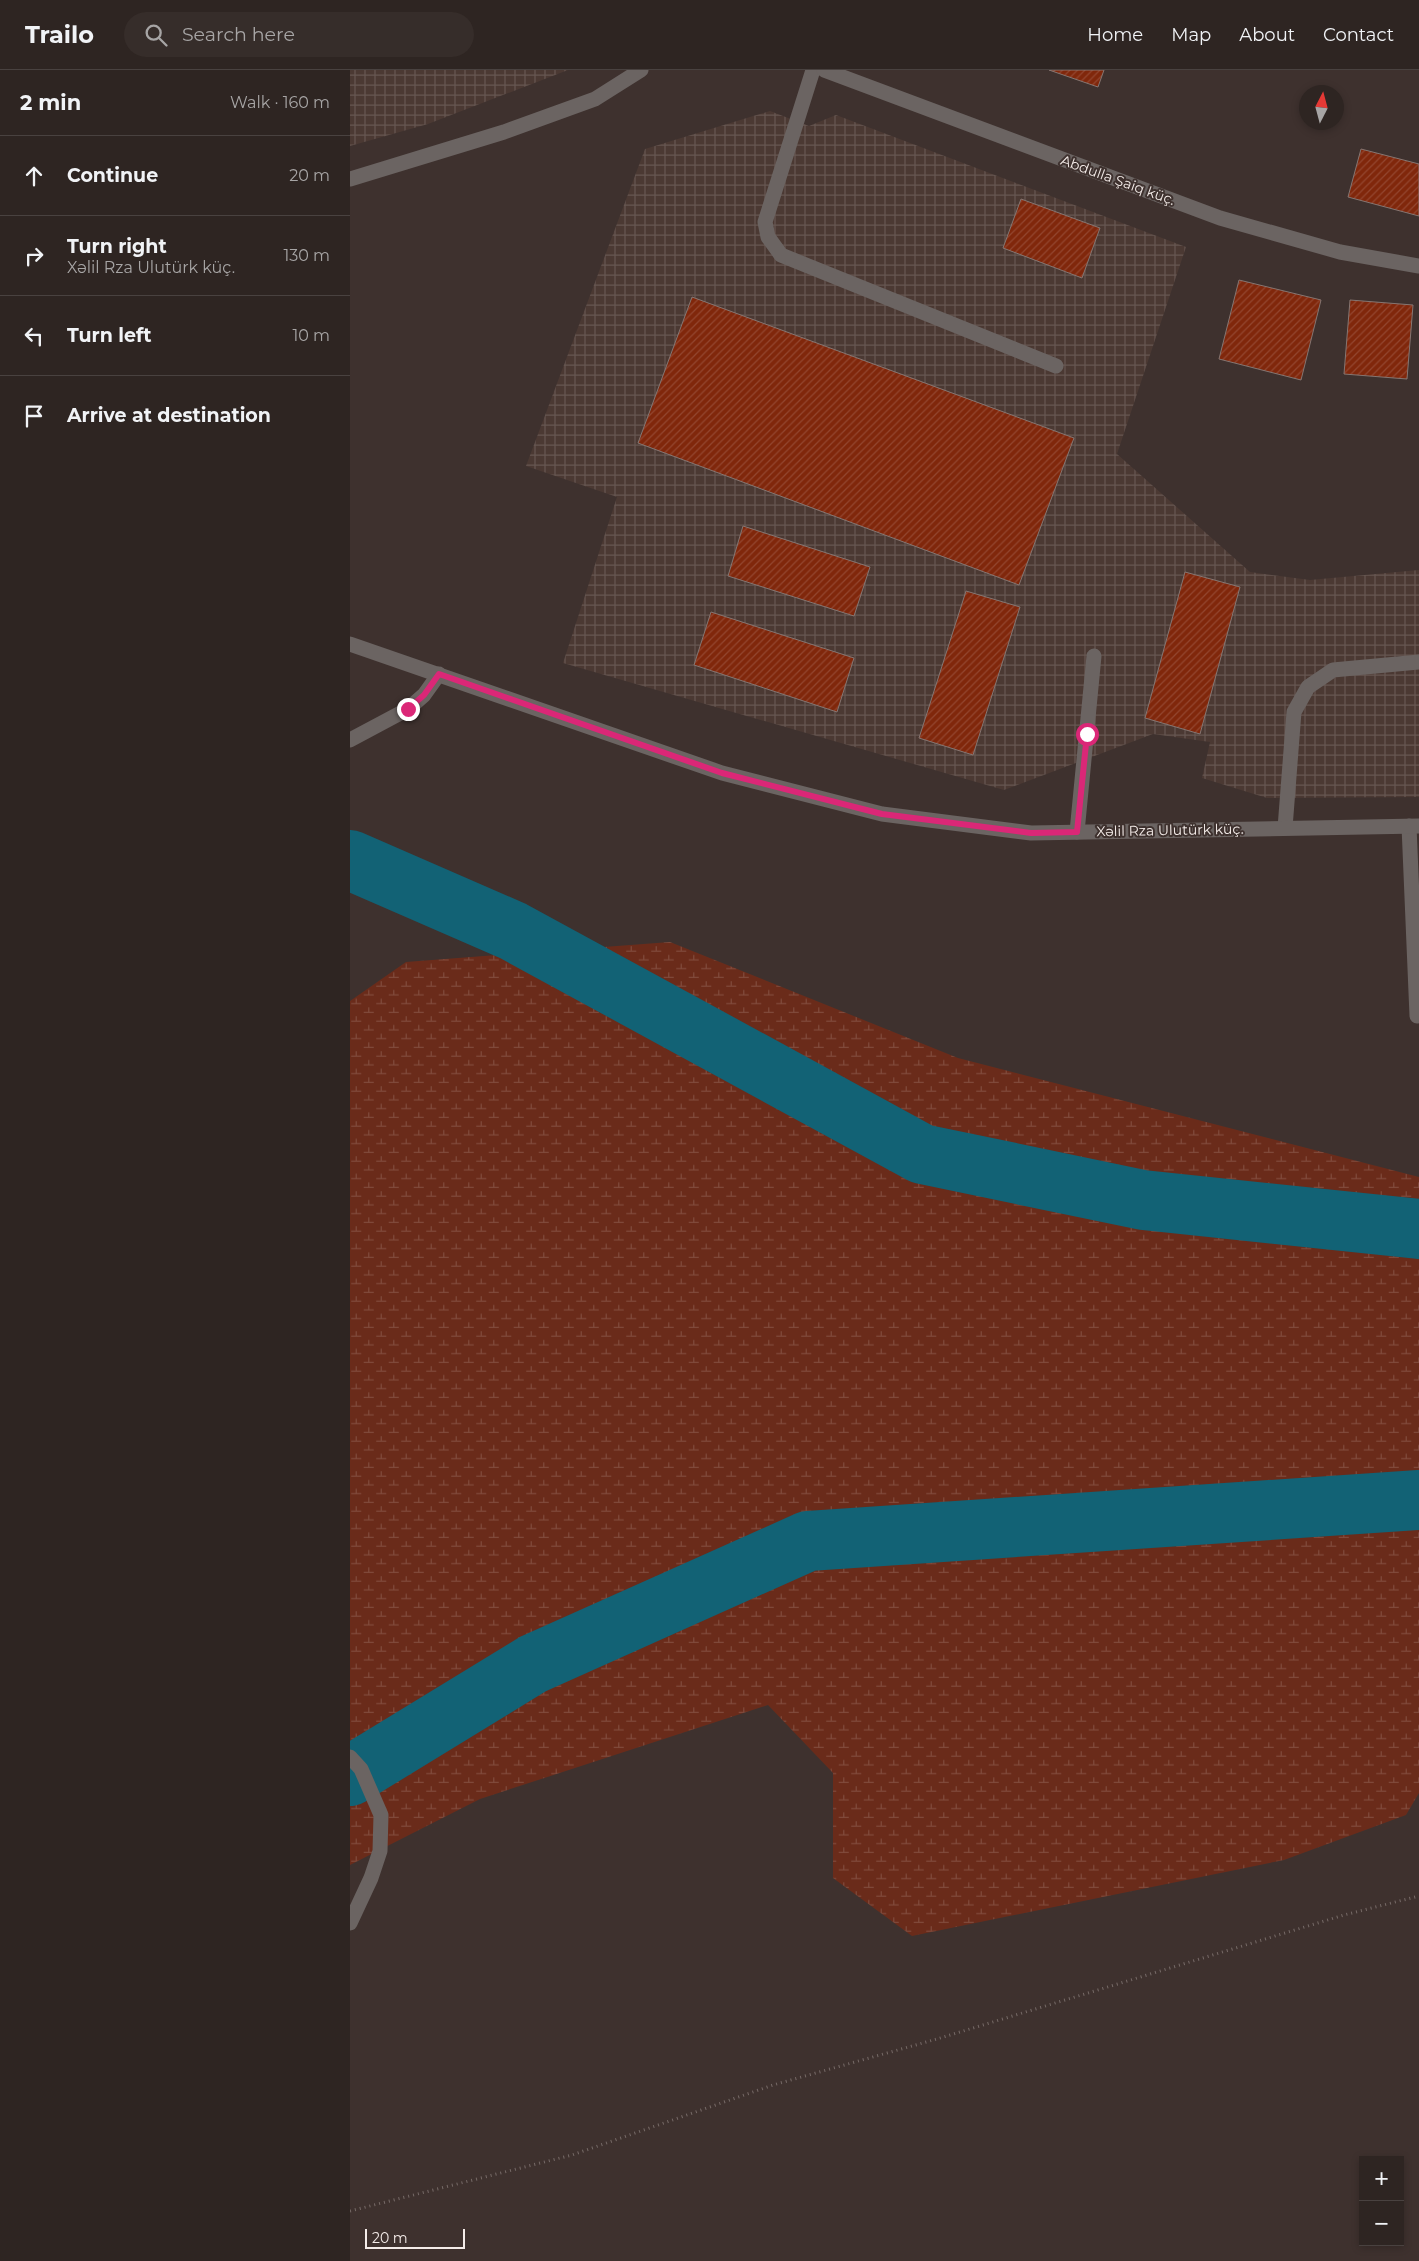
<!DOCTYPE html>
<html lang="en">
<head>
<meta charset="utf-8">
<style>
  :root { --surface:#2e2522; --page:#362d2a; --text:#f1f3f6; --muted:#a7a5a5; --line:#494240 }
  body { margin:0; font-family:Montserrat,sans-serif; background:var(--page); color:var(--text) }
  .controls { position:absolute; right:15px; bottom:15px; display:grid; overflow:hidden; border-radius:0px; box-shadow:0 2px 8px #0003 }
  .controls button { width:45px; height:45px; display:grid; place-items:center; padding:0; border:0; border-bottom:1px solid var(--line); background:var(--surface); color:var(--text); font:25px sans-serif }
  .compass { position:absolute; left:949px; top:15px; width:45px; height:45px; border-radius:50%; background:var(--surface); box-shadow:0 2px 8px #0003; rotate:6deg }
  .scale { position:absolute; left:15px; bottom:12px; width:100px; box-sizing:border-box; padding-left:5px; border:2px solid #f4ece9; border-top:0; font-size:14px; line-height:18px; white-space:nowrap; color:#f4ece9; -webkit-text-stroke:4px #3e312e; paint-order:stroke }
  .stop { position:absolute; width:15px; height:15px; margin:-11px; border:4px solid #db2777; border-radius:50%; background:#fff }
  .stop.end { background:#db2777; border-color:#fff; box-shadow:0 1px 5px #0008 }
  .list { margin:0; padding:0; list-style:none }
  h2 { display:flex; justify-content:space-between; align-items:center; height:65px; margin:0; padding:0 20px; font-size:21px }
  h2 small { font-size:16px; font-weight:400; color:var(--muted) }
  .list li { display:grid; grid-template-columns:32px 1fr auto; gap:15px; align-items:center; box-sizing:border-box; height:80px; padding:0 20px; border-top:1px solid var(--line) }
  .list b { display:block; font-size:19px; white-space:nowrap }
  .list p { margin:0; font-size:16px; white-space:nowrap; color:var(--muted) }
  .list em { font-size:16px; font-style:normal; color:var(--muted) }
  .icon { flex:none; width:28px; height:28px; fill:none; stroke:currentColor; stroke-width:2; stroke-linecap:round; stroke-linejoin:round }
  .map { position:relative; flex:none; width:1069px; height:2191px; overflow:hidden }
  header { display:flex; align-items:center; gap:30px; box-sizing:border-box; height:70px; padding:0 25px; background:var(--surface); border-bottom:1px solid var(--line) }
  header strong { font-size:24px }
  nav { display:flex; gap:28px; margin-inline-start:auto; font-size:18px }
  .search { width:350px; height:45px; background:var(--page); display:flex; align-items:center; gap:12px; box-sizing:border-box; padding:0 18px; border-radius:28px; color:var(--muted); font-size:19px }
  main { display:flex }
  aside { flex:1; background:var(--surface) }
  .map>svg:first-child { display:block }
  .industrial { fill:url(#industrial-grid) }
  .wetland { fill:url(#wetland-marsh) }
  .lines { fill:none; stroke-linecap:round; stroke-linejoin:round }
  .river { stroke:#126275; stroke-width:60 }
  .building { fill:url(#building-hatch); stroke:#857672 }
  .path { stroke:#776b68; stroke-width:3; stroke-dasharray:1 4; stroke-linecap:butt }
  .lane { stroke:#6b6462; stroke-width:15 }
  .street { stroke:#6b6462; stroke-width:15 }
  .route { stroke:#db2777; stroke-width:6 }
  .labels { text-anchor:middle; stroke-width:4; stroke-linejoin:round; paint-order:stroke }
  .street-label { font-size:14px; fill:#f4ece9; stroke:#3e312e }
</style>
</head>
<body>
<header>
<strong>Trailo</strong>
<div class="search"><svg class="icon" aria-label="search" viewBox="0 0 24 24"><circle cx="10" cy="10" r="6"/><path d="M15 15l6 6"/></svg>Search here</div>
<nav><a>Home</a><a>Map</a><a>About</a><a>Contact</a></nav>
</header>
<main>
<aside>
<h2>2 min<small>Walk · 160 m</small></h2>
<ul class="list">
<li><svg class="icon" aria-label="ahead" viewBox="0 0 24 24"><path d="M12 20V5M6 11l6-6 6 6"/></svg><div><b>Continue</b></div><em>20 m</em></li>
<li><svg class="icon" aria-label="right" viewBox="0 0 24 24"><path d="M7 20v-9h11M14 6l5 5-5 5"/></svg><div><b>Turn right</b><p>Xəlil Rza Ulutürk küç.</p></div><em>130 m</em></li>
<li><svg class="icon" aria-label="left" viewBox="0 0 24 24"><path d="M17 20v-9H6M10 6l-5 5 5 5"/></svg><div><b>Turn left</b></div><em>10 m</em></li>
<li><svg class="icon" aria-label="arrive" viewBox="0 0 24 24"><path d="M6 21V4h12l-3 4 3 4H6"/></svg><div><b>Arrive at destination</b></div></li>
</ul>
</aside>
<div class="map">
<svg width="1069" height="2191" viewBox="0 0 1069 2191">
  <defs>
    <pattern id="industrial-grid" width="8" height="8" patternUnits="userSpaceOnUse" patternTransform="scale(1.25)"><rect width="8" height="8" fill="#4b3933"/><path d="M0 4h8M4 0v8" fill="none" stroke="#665651"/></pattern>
    <pattern id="wetland-marsh" width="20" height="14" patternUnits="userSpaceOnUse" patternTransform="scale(1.25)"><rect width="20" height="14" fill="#6a2b1a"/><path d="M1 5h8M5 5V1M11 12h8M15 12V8" fill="none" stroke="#804a3b"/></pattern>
    <pattern id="building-hatch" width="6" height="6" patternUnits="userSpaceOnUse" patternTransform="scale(1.25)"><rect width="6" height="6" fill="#80270b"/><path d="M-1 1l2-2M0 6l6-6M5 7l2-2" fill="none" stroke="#93462f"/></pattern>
  </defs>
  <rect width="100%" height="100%" fill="#3e312e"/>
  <path class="industrial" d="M0 0H218L78 54 0 76Z
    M420 41 459 56 486 45 836 177 767 384 900 502 960 510 1069 500V727L917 728 852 708 860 672 803 664 654 720 213 593 267 427 176 396 295 79Z"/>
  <path class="wetland" d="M320 872 608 988 1069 1107V1723L1056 1745 934 1790 562 1866 483 1808V1703L418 1635 130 1729 0 1795V931L56 892Z"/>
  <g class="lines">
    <path class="river" d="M0 790 163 861 572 1084 793 1130 1069 1159
      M0 1706 183 1594 458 1471 1069 1430"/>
  </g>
  <path class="building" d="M699 0H754L748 17Z
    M1011 79 1069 94V146L998 127Z
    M671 129 750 158 732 208 653 178Z
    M889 210 971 230 951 310 869 289Z
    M342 227 724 368 669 515 288 373Z
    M1000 230 1063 235 1057 309 994 304Z
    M393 456 520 497 504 546 378 506Z
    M835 502 890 517 850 664 795 648Z
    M616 521 670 537 623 685 569 668Z
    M361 542 504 588 487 642 344 595Z"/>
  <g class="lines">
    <path class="path" d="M0 2141 222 2085 423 2015 587 1969 994 1845 1069 1826"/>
    <path class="lane" d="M463 0 415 152 418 167 431 185 706 296
      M0 109 154 62 245 29 291 0
      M0 670 58 639 74 625 89 604
      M1059 756 1067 946
      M935 758 944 642 958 617 983 600 1069 592
      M727 762 744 586
      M0 1687 11 1699 31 1745 30 1781 21 1808 0 1853"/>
    <path class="street" d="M474 0 870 148 990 182 1069 196
      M0 574 372 703 532 744 681 763 1069 756"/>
  </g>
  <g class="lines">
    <path class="route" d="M58 639 74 625 89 604 372 703 532 744 681 763 727 762 737 664"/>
  </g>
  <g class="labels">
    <g class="street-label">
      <text transform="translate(768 110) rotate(20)" y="5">Abdulla Şaiq küç.</text>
      <text transform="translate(820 760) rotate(-1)" y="5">Xəlil Rza Ulutürk küç.</text>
    </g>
  </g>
</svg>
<div class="controls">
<button>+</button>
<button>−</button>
</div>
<svg class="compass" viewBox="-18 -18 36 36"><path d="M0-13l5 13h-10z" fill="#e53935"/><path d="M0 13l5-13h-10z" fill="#a7a5a5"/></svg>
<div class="scale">20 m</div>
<div class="stop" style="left:737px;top:664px"></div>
<div class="stop end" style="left:58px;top:639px"></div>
</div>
</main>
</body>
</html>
